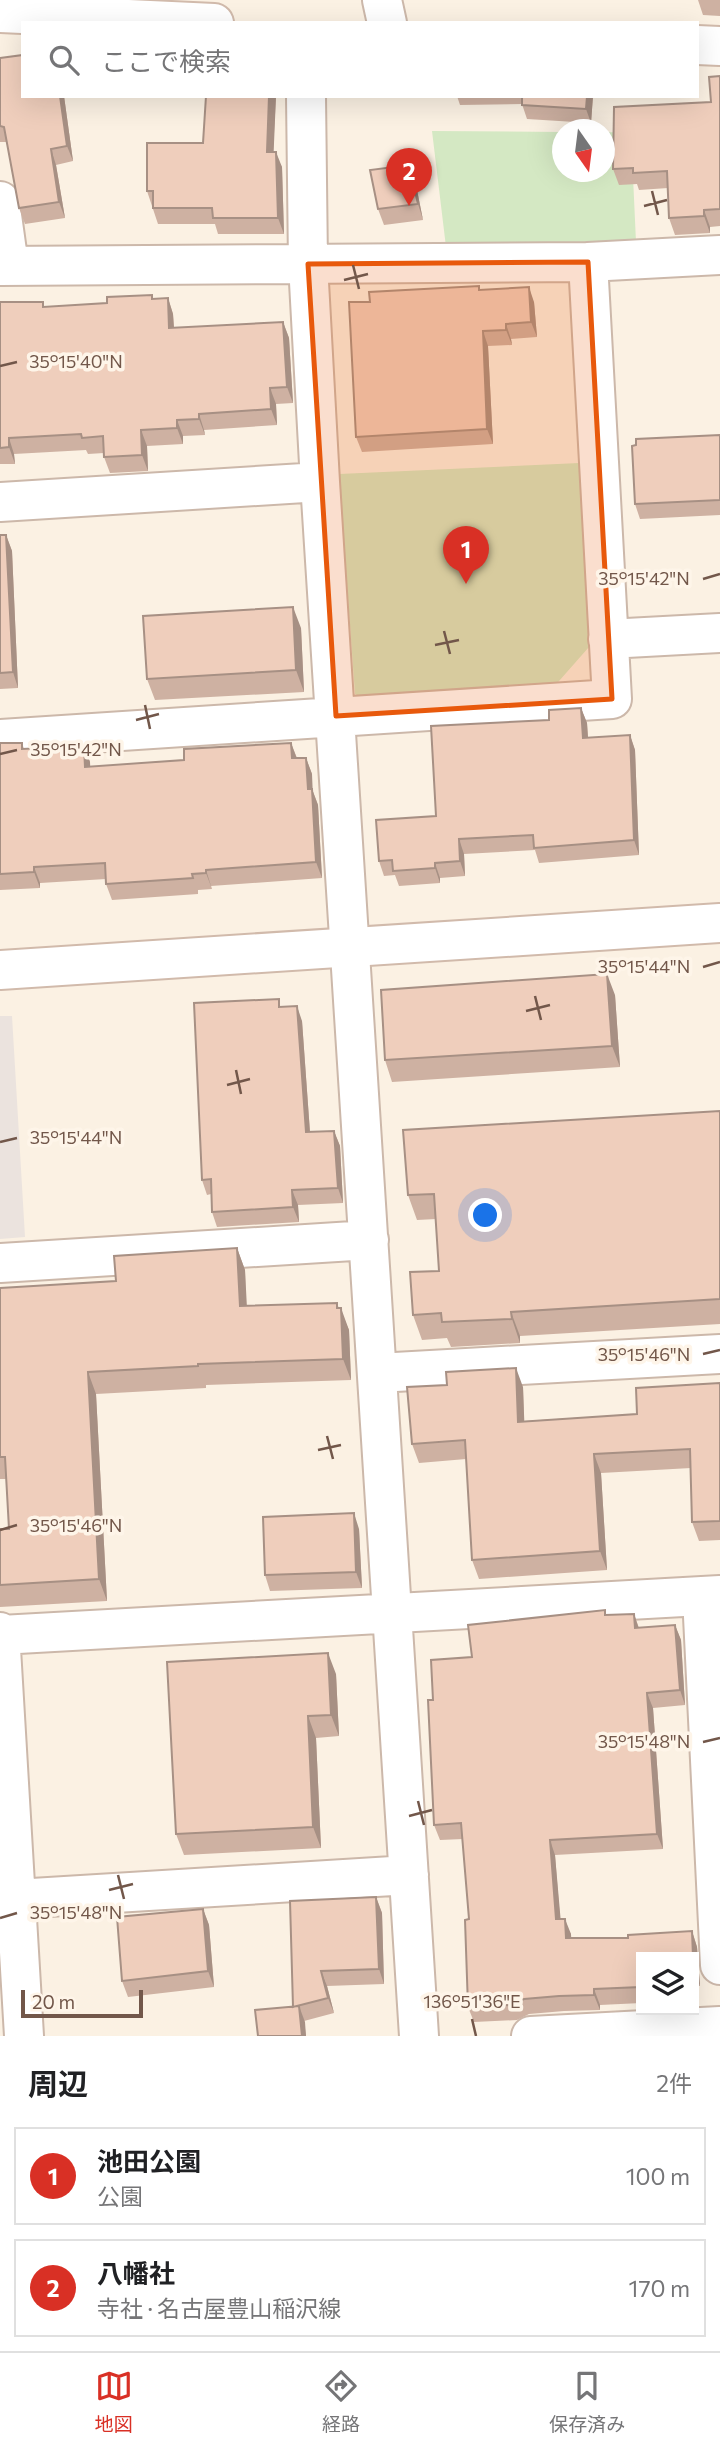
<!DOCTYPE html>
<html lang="ja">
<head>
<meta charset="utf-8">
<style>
  :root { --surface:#fff; --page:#f6f6f6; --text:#202124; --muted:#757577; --line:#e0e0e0; --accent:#d93025 }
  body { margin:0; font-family:Commissioner,"Noto Sans JP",sans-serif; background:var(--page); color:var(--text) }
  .controls { position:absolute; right:21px; bottom:21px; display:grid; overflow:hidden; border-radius:0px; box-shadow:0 7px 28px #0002 }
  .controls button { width:63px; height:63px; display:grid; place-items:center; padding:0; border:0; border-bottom:2px solid var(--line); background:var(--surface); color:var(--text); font:35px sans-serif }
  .compass { position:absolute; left:552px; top:119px; width:63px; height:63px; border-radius:50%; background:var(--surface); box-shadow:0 7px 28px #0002; rotate:166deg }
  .scale { position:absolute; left:21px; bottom:18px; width:122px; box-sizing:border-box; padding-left:7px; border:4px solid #72574a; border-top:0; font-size:19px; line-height:24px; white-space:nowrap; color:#72574a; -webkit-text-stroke:5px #fef5e9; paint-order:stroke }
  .you { position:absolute; left:486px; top:1216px; width:24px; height:24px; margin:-18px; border:5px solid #fff; border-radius:50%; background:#1a73e8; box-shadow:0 0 0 10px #1a73e833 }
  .badge { display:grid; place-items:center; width:46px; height:46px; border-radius:50%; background:var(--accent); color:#fff; font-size:23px; font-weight:700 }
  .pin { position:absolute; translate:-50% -58px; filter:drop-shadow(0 2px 4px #0008) }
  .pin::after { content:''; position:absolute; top:37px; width:24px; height:21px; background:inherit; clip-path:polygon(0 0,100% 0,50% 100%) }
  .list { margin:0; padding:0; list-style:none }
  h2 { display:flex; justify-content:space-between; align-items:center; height:91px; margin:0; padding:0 28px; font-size:30px }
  h2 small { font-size:23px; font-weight:400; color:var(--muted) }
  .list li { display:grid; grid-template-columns:46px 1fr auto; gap:21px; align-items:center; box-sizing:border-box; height:98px; margin:0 14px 14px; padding:0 14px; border:2px solid var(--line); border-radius:0px }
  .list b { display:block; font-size:26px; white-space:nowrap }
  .list p { margin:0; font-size:23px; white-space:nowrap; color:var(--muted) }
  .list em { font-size:23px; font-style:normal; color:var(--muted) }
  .icon { flex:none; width:38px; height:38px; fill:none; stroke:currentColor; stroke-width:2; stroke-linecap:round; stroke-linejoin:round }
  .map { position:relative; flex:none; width:720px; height:2036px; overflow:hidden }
  .search { position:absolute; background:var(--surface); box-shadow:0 7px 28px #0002; left:21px; right:21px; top:21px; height:77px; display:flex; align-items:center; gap:18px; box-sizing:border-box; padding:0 24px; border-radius:0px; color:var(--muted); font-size:26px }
  .sheet { height:315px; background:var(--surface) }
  nav { display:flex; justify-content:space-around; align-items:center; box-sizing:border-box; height:98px; border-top:2px solid var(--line); background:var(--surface); font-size:19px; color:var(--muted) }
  nav a { display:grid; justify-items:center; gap:4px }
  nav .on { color:var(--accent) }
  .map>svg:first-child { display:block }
  .industrial { fill:#ebe3de }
  .green { fill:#d4e8c3 }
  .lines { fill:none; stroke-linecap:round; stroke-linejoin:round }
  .street-casing { stroke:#ccb8aa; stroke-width:42 }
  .secondary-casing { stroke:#d1baab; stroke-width:42 }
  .street { stroke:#fff; stroke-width:38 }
  .secondary { stroke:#fff; stroke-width:38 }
  .wall { fill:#ceb1a2 }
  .shaded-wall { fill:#a79084 }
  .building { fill:#efcebc; stroke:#a79084; stroke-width:2 }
  .marked { fill:#e8590c; fill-opacity:0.2; stroke:#e8590c; stroke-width:5; stroke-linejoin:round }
  .ticks { fill:none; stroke:#72574a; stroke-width:2.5 }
  .ticks-label { font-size:18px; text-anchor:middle; fill:#72574a; stroke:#fef5e9; stroke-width:7; stroke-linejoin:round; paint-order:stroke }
</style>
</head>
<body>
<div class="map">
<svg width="720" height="2036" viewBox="0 0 720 2036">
  <rect width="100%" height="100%" fill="#fbf1e3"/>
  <path class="industrial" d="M0 1016H12L25 1237 0 1239Z"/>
  <path class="green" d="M432 131 562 132V172H604L605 132 631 133 636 242 446 247Z
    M579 463 589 647 552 689 371 703 355 694 339 474Z"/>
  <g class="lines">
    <defs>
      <path id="street" d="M382 0 387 23
        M306 96 308 264 320 482 419 2036
        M0 201 9 266
        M0 266 588 262 720 255
        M0 502 320 482
        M608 639 720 633
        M0 739 612 699 588 262
        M0 1263 369 1240
        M377 1373 720 1354
        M702 1596 720 1965
        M0 1632 24 2036
        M0 1635 720 1595
        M16 1899 409 1875
        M531 2036 720 2026"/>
      <path id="secondary" d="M0 13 214 23
        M697 45 720 46
        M0 970 720 923"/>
    </defs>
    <use href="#street" class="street-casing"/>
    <use href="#secondary" class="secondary-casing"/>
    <use href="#street" class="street"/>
    <use href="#secondary" class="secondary"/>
  </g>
  <path class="wall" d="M698 0H720V16L703 15Z
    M0 58 23 96H64L73 161 56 165 65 218 25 224 19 208 7 142H0Z
    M720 76V226L710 227V233L675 235 669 218 668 188 639 190 637 184 619 185 613 169 711 102Z
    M206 96H276L273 152 282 167 284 234H218L215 224H158L147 191 203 143Z
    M457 96H593L591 123 527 119 522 104 460 105Z
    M409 165 415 180 423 220 384 225 378 209Z
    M479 286 480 290 534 302 537 337 511 339 512 345 488 346 493 444 362 452 356 437 370 302Z
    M168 298 173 314 174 328 283 322 289 338 293 403 276 404 277 425 204 430 205 435 183 436V444L147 446 148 471 110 473 104 457V453L88 454 86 450 14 454 15 464H0V302H43L44 307 107 303Z
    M720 435V515L640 519 635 504Z
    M0 535H6L12 551 18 688 0 689Z
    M301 628 304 692 155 700 147 679Z
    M581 708 587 723 588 738 630 735 635 750 639 855 539 863 535 850 464 854 465 876 440 878V883L399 886 395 875 384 876 379 861 436 816Z
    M0 743H22L24 749 84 746 90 762V767L184 760 291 743 297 758H306L312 774V789L318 805 322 878 211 886 212 889 198 890V894L112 900 106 884V879L40 883V888L0 890Z
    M615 995 620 1067 392 1082 385 1060Z
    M281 1007 302 1021 310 1132 334 1131 340 1146 343 1203 298 1205 299 1222 217 1227 212 1212 211 1194 207 1195 202 1180Z
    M720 1111V1324L520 1336V1343L451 1347 447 1338 422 1340 413 1315 439 1271 436 1219 417 1220 408 1195Z
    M237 1248 245 1270 246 1306 339 1308 349 1330 351 1380 206 1385V1388L96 1394 107 1601 0 1607V1529H9L6 1479H0V1288L116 1281Z
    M720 1383V1540L699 1541 692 1522 691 1468 601 1473 607 1570 479 1579 472 1560 466 1459 419 1463 412 1444 447 1385 523 1387 524 1421 637 1414Z
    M359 1529 362 1588 270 1591 265 1575Z
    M634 1614 639 1628 675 1625 681 1640 685 1705 653 1708 663 1849 555 1855 560 1919 571 1934V1938H628L692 1931 697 1947 700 1986H694V1957H641V2003L600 2005V2010L564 2011 529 2014 517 2020 474 2022 468 2007 469 1919 463 1839 440 1840 434 1825 433 1700 472 1657 606 1615Z
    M336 1674 339 1736 316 1738 321 1848 184 1855 176 1834Z
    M376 1897 382 1913 384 1984 327 1986 334 2013 304 2021 306 2036H258L293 2007Z
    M203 1909 209 1925 214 1987 128 1997 122 1981Z"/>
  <path class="shaded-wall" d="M60 96H64L73 161 67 146Z
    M269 96H276L273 167 267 152Z
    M587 96H593L591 123 586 109Z
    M51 149 56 165 65 218 59 202Z
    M276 152 282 167 284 234 278 218Z
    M409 165 415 180 423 220 418 204Z
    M704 210 710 227V233L704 216Z
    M529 287 534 302 537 337 531 322Z
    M168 298 173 314 175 344 169 328Z
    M283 322 289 338 293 403 287 387Z
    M506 324 511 339 512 345 506 330Z
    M483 331 488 346 493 444 487 429Z
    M270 388 276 404 277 425 271 409Z
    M199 414 204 430 205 435 199 419Z
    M177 420 183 436V444L177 428Z
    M141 430 147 446 148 471 142 455Z
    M9 438 14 454 15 464 9 447Z
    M6 535 12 551 18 688 13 672Z
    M293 607 301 628 304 692 296 670Z
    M581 708 587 723 589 753 583 738Z
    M630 735 635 750 639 855 634 840Z
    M291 743 297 759 292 758Z
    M84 746 90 762 91 783 85 767Z
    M306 758 312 774 313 798 312 789 318 805 322 878 316 862 308 789Z
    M459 839 464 854 465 876 460 861Z
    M435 863 440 878V883L435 868Z
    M34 867 40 883V888L34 872Z
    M206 870 211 886 212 889 206 873Z
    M607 974 615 995 620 1067 612 1046Z
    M297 1006 302 1021 311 1147 306 1132Z
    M334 1131 340 1146 343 1203 338 1188Z
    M292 1190 298 1205 299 1222 293 1207Z
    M237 1248 245 1270 248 1328 240 1306Z
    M337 1303 341 1315V1308L349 1330 351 1380 343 1359Z
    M511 1312 520 1336V1343L512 1319Z
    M516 1368 523 1387 525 1440 518 1422Z
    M88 1372 96 1394 107 1601 99 1579Z
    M594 1454 601 1473 607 1570 600 1551Z
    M354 1513 359 1529 362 1588 356 1572Z
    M634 1614 639 1629 635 1628Z
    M675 1625 681 1640 685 1705 680 1690Z
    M328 1653 336 1674 339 1736 331 1715Z
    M647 1693 653 1708 663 1849 657 1834Z
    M308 1716 316 1738 321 1848 313 1827Z
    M550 1840 555 1855 562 1935 556 1919Z
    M376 1897 382 1913 384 1984 379 1969Z
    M203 1909 209 1925 214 1987 208 1971Z
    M565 1919 571 1934 572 1953 566 1938Z
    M692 1931 697 1947 700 1986 694 1971Z
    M321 1971 327 1986 334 2013 328 1998Z
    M594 1989 600 2005V2010L594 1995Z
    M299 2006 305 2022 306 2036H302Z"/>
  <path class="building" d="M23 55V96H60L67 146 51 149 59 202 19 208 4 127 0 126V58Z
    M720 76V209L704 210V216L669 218 667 171 633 173V168L613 169 614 107 711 102 709 77Z
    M206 96H269L267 152H276L278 218H213L212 208H153V191H147V143H203Z
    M522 96H587L586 109 522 105Z
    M409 165 418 204 378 209 370 170Z
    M479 286V290L529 287 531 322 506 324V330L483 331 487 429 356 437 349 302H370L369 292Z
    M152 295V299L168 298 169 328 283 322 287 387 270 388 271 409 199 414V419L177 420V428L141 430 142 455 104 457 103 436 82 438 81 434 9 438V447L0 448V302H43V307L107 303V297Z
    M720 435V500L635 504 632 446 636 445V439Z
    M0 535H6L13 672 0 673Z
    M293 607 296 670 147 679 143 616Z
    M581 708 583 738 630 735 634 840 534 848 533 835 459 839 460 861 435 863V868L393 871 392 860 379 861 376 820 436 816 431 726 549 720V710Z
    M0 743H22V749L84 746 85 767 184 760V749L291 743 292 758H306L308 789H312L316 862 206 870V873L192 874 193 878 106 884 105 863 34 867V872L0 874Z
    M607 974 612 1046 385 1060 381 990Z
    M279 999V1007L297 1006 306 1132 334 1131 338 1188 292 1190 293 1207 212 1212 211 1179 202 1180 194 1003Z
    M720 1111V1299L511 1312 512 1319 442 1322 441 1313 413 1315 410 1272 439 1271 434 1194 408 1195 403 1130Z
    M237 1248 240 1306 337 1303V1308H341L343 1359 198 1364V1366L88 1372 99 1579 0 1585V1529H9L5 1457H0V1288L116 1281 114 1256Z
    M516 1368 518 1422 637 1414 636 1388 720 1383V1521L692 1522 690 1449 594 1454 600 1551 472 1560 465 1440 412 1444 407 1387 447 1385 446 1372Z
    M354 1513 356 1572 265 1575 263 1517Z
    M605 1610V1615L634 1614 635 1628 675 1625 680 1690 647 1693 657 1834 550 1840 556 1919H565L566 1938H628V1935L692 1931 693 1957H641V1987L594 1989V1995L559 1996 524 1999 512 2005 468 2007 465 1920 469 1919 461 1823 434 1825 428 1700H433L431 1660 472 1657 468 1625Z
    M328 1653 331 1715 308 1716 313 1827 176 1834 167 1662Z
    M376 1897 379 1969 321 1971 328 1998 293 2007 290 1901Z
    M203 1909 208 1971 122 1981 117 1917Z
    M299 2006 302 2036H258L255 2010Z"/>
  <path class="marked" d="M588 262 612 699 336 716 308 264Z"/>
  <path class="ticks" d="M652 191 658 215M644 206 667 200M353 265 359 289M344 280 368 274M0 366 17 362M703 579 720 574M444 631 450 654M435 645 459 640M145 705 150 729M136 720 159 714M0 754 17 750M703 967 720 962M535 996 541 1020M526 1011 550 1005M236 1070 241 1094M227 1085 250 1079M0 1142 17 1138M703 1354 720 1350M327 1436 333 1459M318 1450 341 1445M0 1530 17 1525M703 1742 720 1738M418 1801 424 1825M409 1816 432 1810M118 1875 124 1899M109 1890 133 1884M0 1918 17 1913M472 2019 476 2036"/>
  <g class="ticks-label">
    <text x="76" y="368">35°15'40"N</text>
    <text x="644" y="585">35°15'42"N</text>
    <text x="76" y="756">35°15'42"N</text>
    <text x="644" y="973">35°15'44"N</text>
    <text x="76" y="1144">35°15'44"N</text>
    <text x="644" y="1361">35°15'46"N</text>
    <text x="76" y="1532">35°15'46"N</text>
    <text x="644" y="1748">35°15'48"N</text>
    <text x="76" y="1919">35°15'48"N</text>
    <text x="472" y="2008">136°51'36"E</text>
  </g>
</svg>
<div class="controls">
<button><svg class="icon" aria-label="layers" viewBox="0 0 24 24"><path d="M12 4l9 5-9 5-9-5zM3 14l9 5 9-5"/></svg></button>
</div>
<svg class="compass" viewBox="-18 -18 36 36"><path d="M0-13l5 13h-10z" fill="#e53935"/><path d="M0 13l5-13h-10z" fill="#757577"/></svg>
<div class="scale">20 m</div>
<div class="you"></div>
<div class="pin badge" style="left:466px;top:584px">1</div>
<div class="pin badge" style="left:409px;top:206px">2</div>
<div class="search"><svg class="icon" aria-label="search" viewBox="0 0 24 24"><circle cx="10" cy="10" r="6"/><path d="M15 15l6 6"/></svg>ここで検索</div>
</div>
<section class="sheet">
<h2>周辺<small>2件</small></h2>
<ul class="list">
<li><span class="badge">1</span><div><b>池田公園</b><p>公園</p></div><em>100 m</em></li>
<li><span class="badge">2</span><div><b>八幡社</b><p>寺社 · 名古屋豊山稲沢線</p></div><em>170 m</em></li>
</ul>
</section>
<nav>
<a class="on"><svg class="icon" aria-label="map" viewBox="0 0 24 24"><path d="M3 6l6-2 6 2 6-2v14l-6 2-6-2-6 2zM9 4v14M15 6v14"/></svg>地図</a>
<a><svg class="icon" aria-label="directions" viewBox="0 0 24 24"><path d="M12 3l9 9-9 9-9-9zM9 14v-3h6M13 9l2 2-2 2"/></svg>経路</a>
<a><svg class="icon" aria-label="saved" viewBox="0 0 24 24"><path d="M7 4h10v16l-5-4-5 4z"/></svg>保存済み</a>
</nav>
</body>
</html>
